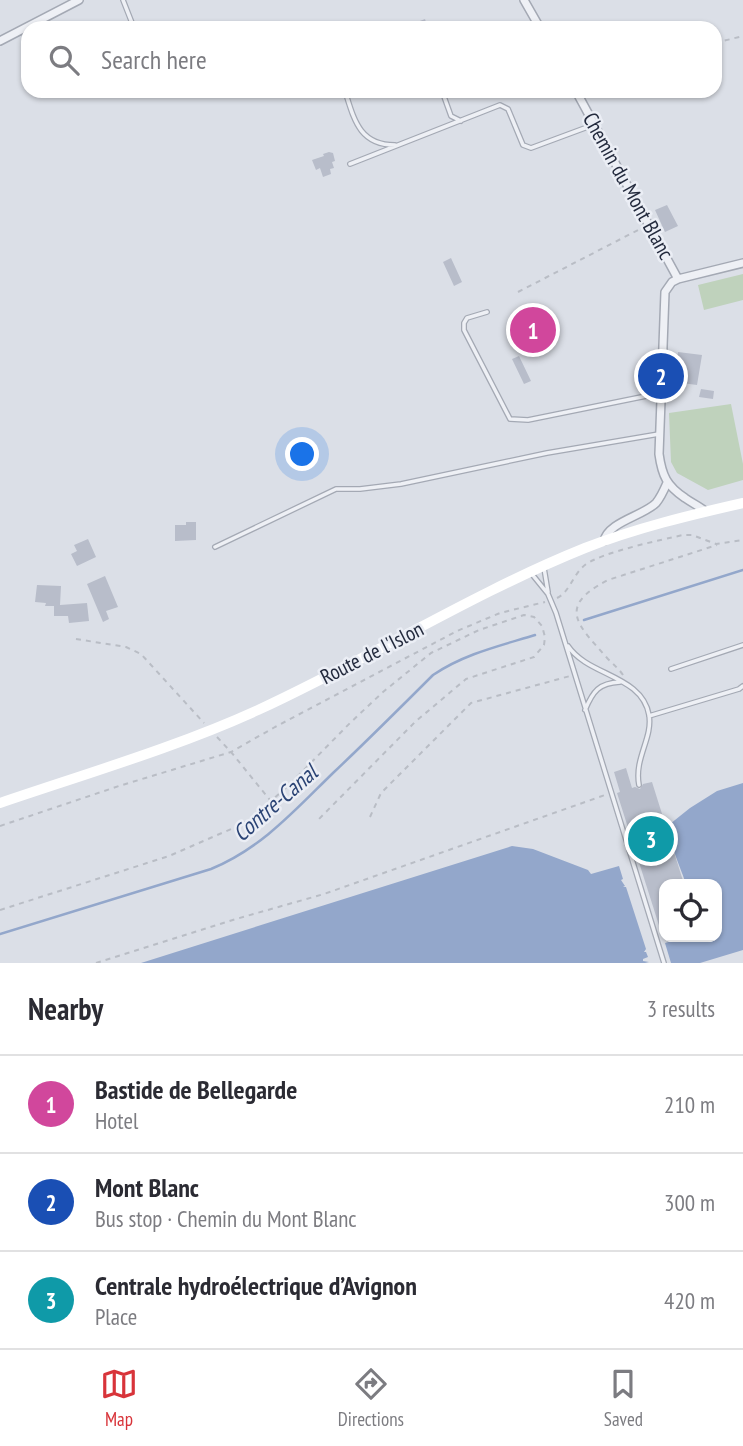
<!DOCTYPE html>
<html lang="en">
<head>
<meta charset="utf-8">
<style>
  :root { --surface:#fff; --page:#f2f2f3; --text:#2b2b33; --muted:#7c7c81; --line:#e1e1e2; --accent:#d8343a }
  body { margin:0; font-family:"PT Sans Narrow",sans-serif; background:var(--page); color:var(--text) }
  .controls { position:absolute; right:21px; bottom:21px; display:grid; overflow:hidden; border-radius:14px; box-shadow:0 2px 5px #0004 }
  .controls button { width:63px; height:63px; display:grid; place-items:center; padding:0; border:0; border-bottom:2px solid var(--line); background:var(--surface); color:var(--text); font:35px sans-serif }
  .you { position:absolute; left:303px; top:455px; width:24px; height:24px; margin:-18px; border:5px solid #fff; border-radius:50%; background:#1a73e8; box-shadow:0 0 0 10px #1a73e833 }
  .badge { display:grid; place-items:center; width:46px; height:46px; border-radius:50%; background:var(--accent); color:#fff; font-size:23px; font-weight:700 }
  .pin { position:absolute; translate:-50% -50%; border:4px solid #fff; box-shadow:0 2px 7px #0006 }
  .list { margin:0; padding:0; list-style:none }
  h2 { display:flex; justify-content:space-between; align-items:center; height:91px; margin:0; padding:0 28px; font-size:30px }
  h2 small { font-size:23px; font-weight:400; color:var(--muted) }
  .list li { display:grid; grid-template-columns:46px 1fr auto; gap:21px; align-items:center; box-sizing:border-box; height:98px; padding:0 28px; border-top:2px solid var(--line) }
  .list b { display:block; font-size:26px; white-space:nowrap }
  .list p { margin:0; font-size:23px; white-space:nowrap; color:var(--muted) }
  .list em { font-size:23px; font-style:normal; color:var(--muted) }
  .icon { flex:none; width:38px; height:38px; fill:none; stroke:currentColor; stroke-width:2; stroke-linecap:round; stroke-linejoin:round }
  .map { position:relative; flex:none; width:743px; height:963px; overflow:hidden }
  .search { position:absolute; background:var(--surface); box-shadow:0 2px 5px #0004; left:21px; right:21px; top:21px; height:77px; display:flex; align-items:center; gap:18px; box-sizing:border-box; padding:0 24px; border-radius:21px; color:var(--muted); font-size:26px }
  .sheet { height:385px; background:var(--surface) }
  nav { display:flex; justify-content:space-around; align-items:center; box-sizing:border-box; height:98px; border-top:2px solid var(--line); background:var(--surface); font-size:19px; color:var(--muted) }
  nav a { display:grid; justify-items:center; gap:4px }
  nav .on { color:var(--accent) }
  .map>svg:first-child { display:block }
  .green { fill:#bfd2bc }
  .water { fill:#93a7cb }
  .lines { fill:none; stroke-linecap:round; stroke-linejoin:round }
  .stream { stroke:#93a7cb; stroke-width:2.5 }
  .building { fill:#b8bdca }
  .lane-casing { stroke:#a4a9b4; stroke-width:6 }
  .street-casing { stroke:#a4a9b4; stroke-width:10 }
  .path { stroke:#b9bdc5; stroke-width:2; stroke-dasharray:5 5; stroke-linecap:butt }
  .lane { stroke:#eef0f5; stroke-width:3.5 }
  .street { stroke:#eef0f5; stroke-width:7 }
  .secondary { stroke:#fff; stroke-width:10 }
  .labels { text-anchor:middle; stroke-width:5; stroke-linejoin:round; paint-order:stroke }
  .street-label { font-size:21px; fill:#242b3e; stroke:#ebeef5 }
  .water-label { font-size:23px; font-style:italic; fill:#2b4475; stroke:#ebeef5 }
</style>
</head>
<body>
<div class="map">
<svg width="743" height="963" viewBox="0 0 743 963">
  <rect width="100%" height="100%" fill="#dbdfe7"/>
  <path class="green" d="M743 274V300L704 310 698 285Z
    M731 404 743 464V480L708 490 677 473 671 462 669 413Z"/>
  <path class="water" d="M743 783V950L700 963H671L665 943 685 937H717V884H686C681 868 667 840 670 824L690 808 717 791Z
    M512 846 533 849 588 870 591 874 619 866 623 879 621 880 625 886 623 887H626L646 949 644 952H646L648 957 643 959V961L649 962 645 963H141Z"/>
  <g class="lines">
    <path class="stream" d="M584 620 743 570
      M0 934 211 869C262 848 295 810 333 773 367 741 400 708 433 675 464 654 499 646 535 635"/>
  </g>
  <path class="building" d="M425 19 427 25 418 28H402Z
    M329 152 333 153 335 161 332 162 334 168 330 169 331 174 323 177 320 168 316 170 312 160 324 156 323 154Z
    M667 205 678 226 665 232 655 210Z
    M451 258 462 282 454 286 443 262Z
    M526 310 529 316 533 314 540 328 544 326 551 340 521 354 513 341 524 329 518 314Z
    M678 352 702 355 697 385 674 382Z
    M519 356 531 381 524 384 512 359Z
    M701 389 714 391 713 399 699 397Z
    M186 522H196V540L175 541V525H186Z
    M88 539 96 557 77 566 71 554 77 551 74 545Z
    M105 576 118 607 106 611 109 619 103 622 87 584Z
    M37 585 61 586 60 605 87 603 89 621 69 623 68 616H54V606H45L46 603 35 602Z
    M626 768 632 788 635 787 640 789 643 784 652 782 684 884H664V938H663L617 793 620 792 614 772Z"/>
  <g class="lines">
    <defs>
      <path id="lane" d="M123 0 134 28
        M345 91C354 119 359 145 395 145
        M442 91 451 116 461 121
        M350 164 500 105 508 109 523 145 531 148 593 125
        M487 312 467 318 464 323V330L510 419 528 420 661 393
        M215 547 336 489H360L401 484 547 453 659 434
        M544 568 548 592
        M531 573 548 594 556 613 664 963
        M568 646C588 676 642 675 649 715 653 738 634 758 639 785
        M671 669 743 645
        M585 710C593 691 599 683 620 682
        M649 716 739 689 743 686"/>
      <path id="street" d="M524 0 540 28
        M0 41 79 0
        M576 91 678 279
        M705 511C699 506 692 503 685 498 667 486 662 476 659 454L665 292 672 282 678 279 743 263
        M604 541C608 522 643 516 656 503 661 497 664 490 667 483"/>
    </defs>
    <use href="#lane" class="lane-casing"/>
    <use href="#street" class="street-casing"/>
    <path class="path" d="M715 43 743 36
      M518 292 642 228
      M557 598C570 592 573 574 585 565 602 552 661 540 683 535H692L716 544 743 540
      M76 639 126 647 141 654 204 723
      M623 675C619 669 614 665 608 659 579 626 555 607 608 580L717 545
      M217 737 231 752 270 800
      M370 817 381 793 471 703 570 676
      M0 826 119 786 231 752 275 727 457 631 500 613 545 602
      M0 910 169 856 238 826 253 818 271 801 290 784 350 723 383 692 431 653 479 630 524 615 534 617 542 626 545 637 544 645 534 657 466 679 415 722 318 820
      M96 963 236 919 324 894 605 795"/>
    <use href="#lane" class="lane"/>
    <use href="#street" class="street"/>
    <path class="secondary" d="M0 803C85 774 177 747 258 710 369 659 473 593 585 548 636 528 690 515 743 503"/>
  </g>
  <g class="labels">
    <g class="street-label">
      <text transform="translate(628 186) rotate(61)" y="7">Chemin du Mont Blanc</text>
      <text transform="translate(372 653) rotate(-27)" y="7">Route de l'Islon</text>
    </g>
    <g class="water-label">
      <text transform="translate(275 803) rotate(-41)" y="8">Contre-Canal</text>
    </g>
  </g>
</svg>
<div class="controls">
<button><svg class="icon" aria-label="locate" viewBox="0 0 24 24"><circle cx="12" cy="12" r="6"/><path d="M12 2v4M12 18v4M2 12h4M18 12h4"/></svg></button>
</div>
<div class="you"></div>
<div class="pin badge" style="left:533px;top:330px;background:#d1479c">1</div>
<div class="pin badge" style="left:661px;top:376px;background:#1a4fb4">2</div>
<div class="pin badge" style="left:651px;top:839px;background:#0f9aa8">3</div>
<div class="search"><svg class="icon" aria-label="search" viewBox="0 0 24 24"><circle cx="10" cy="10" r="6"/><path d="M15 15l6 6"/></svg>Search here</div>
</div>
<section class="sheet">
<h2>Nearby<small>3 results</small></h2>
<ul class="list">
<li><span class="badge" style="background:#d1479c">1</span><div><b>Bastide de Bellegarde</b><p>Hotel</p></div><em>210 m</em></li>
<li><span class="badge" style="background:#1a4fb4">2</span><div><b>Mont Blanc</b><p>Bus stop · Chemin du Mont Blanc</p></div><em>300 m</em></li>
<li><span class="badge" style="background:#0f9aa8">3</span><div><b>Centrale hydroélectrique d’Avignon</b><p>Place</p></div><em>420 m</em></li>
</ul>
</section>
<nav>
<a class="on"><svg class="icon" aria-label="map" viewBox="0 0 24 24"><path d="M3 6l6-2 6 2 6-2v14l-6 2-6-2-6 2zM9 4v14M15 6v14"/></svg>Map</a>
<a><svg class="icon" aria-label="directions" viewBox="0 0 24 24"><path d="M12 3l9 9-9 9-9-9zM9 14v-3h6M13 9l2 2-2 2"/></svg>Directions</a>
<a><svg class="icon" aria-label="saved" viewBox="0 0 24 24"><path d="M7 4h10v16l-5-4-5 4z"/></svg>Saved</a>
</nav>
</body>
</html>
